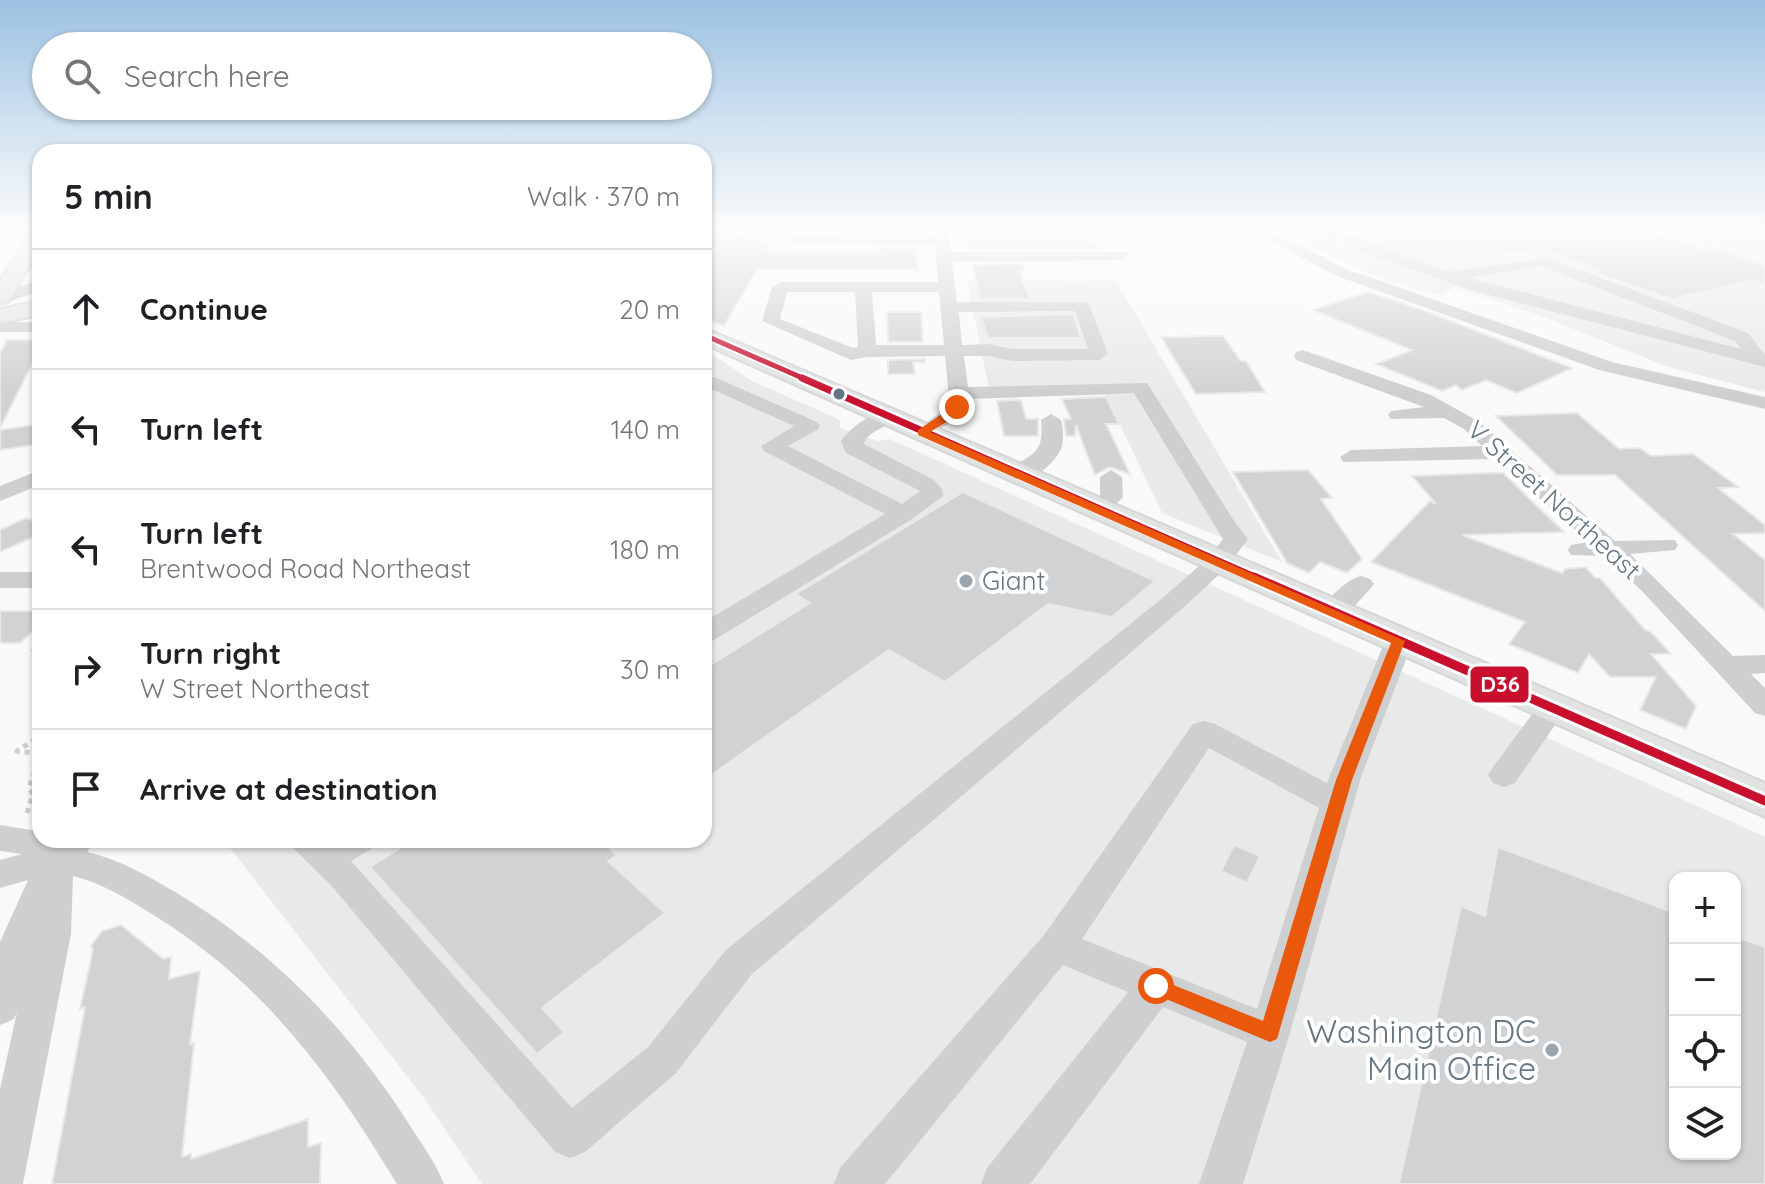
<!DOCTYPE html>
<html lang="en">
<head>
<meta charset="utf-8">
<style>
  :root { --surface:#fff; --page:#f6f6f6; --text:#202124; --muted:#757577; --line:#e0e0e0 }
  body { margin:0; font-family:Quicksand,sans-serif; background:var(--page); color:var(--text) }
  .controls { position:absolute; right:24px; bottom:24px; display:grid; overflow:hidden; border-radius:16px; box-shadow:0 2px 6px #0004 }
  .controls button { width:72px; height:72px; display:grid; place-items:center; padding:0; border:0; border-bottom:2px solid var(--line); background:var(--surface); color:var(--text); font:40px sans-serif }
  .stop { position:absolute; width:24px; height:24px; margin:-18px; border:6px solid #ea580c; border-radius:50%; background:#fff }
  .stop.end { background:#ea580c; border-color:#fff; box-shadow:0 2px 8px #0008 }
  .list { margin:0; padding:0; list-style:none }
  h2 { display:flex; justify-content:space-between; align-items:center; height:104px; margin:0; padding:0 32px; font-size:34px }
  h2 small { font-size:26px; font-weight:400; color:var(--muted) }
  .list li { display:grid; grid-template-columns:52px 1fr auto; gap:24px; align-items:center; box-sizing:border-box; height:120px; padding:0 32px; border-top:2px solid var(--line) }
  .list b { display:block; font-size:30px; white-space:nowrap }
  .list p { margin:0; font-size:26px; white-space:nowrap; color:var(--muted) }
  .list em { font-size:26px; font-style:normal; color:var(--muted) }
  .icon { flex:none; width:44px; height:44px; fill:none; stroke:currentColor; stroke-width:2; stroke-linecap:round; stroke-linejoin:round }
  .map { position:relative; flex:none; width:1765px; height:1184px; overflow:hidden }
  .search { position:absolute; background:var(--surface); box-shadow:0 2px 6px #0004; left:32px; top:32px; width:680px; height:88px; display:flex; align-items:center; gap:20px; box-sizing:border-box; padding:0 28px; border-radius:44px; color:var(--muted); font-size:30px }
  .panel { position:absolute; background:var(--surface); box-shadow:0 2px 6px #0004; left:32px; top:144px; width:680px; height:704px; border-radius:24px }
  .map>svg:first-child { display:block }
  .built { fill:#e8e9e9; fill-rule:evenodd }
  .building { fill:#d0d2d3; stroke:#e8e8e8; stroke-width:2 }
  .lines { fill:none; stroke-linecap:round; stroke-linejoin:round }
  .major-casing { stroke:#d5d6d7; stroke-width:4 }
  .path { stroke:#cbcccd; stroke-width:5; stroke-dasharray:5 5; stroke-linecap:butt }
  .minor { fill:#cecfd0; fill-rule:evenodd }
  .major { fill:#e1e2e2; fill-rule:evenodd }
  .bus-1-far2-casing { stroke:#fff; stroke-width:9 }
  .bus-1-far1-casing { stroke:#fff; stroke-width:12 }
  .bus-1-casing { stroke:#fff; stroke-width:15 }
  .bus-1-far2 { stroke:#c8102e; stroke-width:5 }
  .bus-1-far1 { stroke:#c8102e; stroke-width:7 }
  .bus-1 { stroke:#c8102e; stroke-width:9 }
  .route { fill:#ea580c }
  .bus-dot { fill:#657683; stroke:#fff; stroke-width:3 }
  .poi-dot { fill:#99a4ac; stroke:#fff; stroke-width:3 }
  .labels { text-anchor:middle; stroke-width:8; stroke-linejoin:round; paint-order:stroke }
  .street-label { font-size:26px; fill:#657683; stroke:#fff }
  .poi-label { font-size:26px; fill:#657683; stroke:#fff; text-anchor:start }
  .near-poi-label { font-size:32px; fill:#657683; stroke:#fff; text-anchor:end }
  .line-badge { stroke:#fff; stroke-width:3 }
  .badge-label { font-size:22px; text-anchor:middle; font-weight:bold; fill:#fff }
</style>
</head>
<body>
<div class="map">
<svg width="1765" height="1184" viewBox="0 0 1765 1184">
  <rect width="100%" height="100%" fill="#f9f9f9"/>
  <path class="built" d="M1275 229H1765V392L1669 367 1536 314 1455 287 1440 295 1418 290 1372 274Z
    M967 280 1116 281 1282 562 1162 513 1106 395 991 398Z
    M704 349 752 381 834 417 840 421V428L878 441 890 439 1765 837V1184H482L424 1098 224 840H704ZM1675 878H1735V1154H1675Z"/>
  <path class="building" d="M730 229 771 244 766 252H878V247L915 248 918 269H757L724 326 704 318V267L716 249 704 245V230Z
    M966 229H1087L1099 249H970Z
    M1444 229H1643L1702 249 1713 247 1765 265V284L1753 280 1672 299 1595 273 1601 271 1541 248 1513 254Z
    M1022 264 1023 270H1019L1029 299H981L973 265Z
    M1368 292 1428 312 1572 368 1517 393 1486 380 1462 390 1456 385 1442 391 1376 364 1412 350 1313 310Z
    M887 312H921L923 342H888Z
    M1068 314 1074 316 1081 338H988L981 317Z
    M1223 336 1241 361H1246L1265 392 1196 394 1161 337Z
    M7 340H40V348L0 428V353Z
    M925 359V362H913L915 374H888V360Z
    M1106 397 1119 424H1106L1130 474 1109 467 1095 475 1076 425 1075 436H1066L1064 419H1071L1062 399Z
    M1021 400 1026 419H1038V436H1004L997 401Z
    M1577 413 1619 449 1640 448 1651 456 1693 454 1738 487 1718 488 1765 525V533L1733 534 1765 560V611L1615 475H1557L1496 416Z
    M40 424V444L0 450V430Z
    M1308 470 1332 498 1321 499 1362 559 1347 573 1320 562 1309 573 1287 563 1233 472Z
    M1489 473H1503L1564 532 1462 535 1562 573 1565 569 1586 567 1595 578H1600L1645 630 1650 631 1671 654H1651L1696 706 1686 729 1640 710 1656 677H1610L1589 654 1578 673 1509 644 1525 622 1371 562 1430 501 1436 504 1412 476Z
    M963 492 1155 581 1112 617 1048 604 945 682 889 650 704 780V669L810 603 796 594Z
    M26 518 40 523V534L0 552V530Z
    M0 611H40V625L20 643H0Z
    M413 840H600L617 855 608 861 665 913 542 1008 564 1032 537 1054 370 867Z
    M1234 845 1260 856 1247 883 1221 871Z
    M1498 847 1675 913V1154H1735V936L1765 947V1184H1399L1461 906 1485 916Z
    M121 925 163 959 171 957 169 979 200 971 190 1044 194 1043 182 1157 191 1154V1159L308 1119V1147L321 1143 320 1184H52L85 1007 80 1009 93 950 91 946 102 931Z"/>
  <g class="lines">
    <defs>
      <path id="major" d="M40 229V250L8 302 0 304V280L33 230Z
        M40 301V315L0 323V309Z
        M704 328 1765 783V817L704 344Z"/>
    </defs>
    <use href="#major" class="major-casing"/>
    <path class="path" d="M33 652 40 641
      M27 813 33 794 29 788 39 760 34 753 17 751 40 736"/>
    <path class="minor" d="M745 229H762L769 235 762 239Z
      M934 229H948L951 252H1127L1130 255 1122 260 952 262 957 302H1088L1108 354 1099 360 1012 361 988 356H964L968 387 1147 383 1234 521 1248 539 1227 567 1183 608 752 974 676 1073 585 1152 570 1158 555 1152 330 884 294 849 289 840H376L371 849 351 861 572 1108 648 1047 726 950 1165 596 1209 557 1223 539 1134 393 969 399 962 416 922 439 911 433 946 409 949 398 945 356 867 357 851 360 762 321 772 287 780 282H938L935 245 797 243 789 238 792 235 934 236ZM787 292H855L858 347 853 348 780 319ZM872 292H939L944 345H876ZM1075 311 1088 349H1012L988 344 962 345 959 312Z
      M1247 229H1265L1349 270 1612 362 1765 397V409L1599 370 1337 276Z
      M1313 229H1332L1449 272 1548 258 1748 333 1765 355V367L1478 292 1368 254ZM1541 266 1735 341 1741 349 1469 278Z
      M40 279V291L0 305V295Z
      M0 322H40V332H0Z
      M1303 350 1431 395 1478 421 1615 541 1675 540 1678 545 1675 550 1630 554 1733 656 1765 655V673L1751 674 1765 688V716L1755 713 1642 591 1603 556 1571 555 1568 550 1571 545 1588 542 1496 459 1343 462 1340 457 1351 450 1482 446 1464 429 1444 418 1391 419 1388 415 1391 411 1424 407 1296 360 1294 356 1296 352Z
      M714 377 817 422 820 426 817 430 788 446 902 504 920 491 846 453 841 441C852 426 875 408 894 413L897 417C888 428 868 430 864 444L934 480 942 489 943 496 912 519 714 640 704 643V622L885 514 764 451 761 446 794 426 714 390 704 393V380Z
      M1051 414 1061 420C1063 429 1064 438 1062 446 1056 465 1029 484 1010 480L1007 475C1027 450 1045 461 1041 420Z
      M40 470V485L0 501V486Z
      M1111 470 1122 477 1123 497 1106 514H1090L1086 509 1100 495V477Z
      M0 572H40V588H0Z
      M1361 576 1370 579 1374 584 1370 589C1356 603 1344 623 1323 618L1319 612C1328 599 1345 580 1361 576Z
      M1399 632 1409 635 1413 641 1360 780 1290 1033 1243 1184H1199L1247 1042 1163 1007 1030 1184H981L987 1168 1128 992 1063 965 885 1184H834L840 1168 1044 935 1193 724 1204 721 1215 724 1327 783 1385 641 1389 635ZM1209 748 1319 808 1257 1009 1082 939Z
      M1552 698 1562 701 1567 708 1562 715 1515 783 1504 787 1493 783 1488 775 1493 767 1542 701Z
      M0 825 38 831 40 840H95L87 852C121 860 146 875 175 892 271 949 347 1028 407 1121 420 1142 435 1161 444 1184H397C331 1075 265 984 155 916 128 899 104 884 73 876L71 934 23 1184H0V1089L17 1012 14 1019 0 1025V942L28 880 0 888V860L22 854 0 851Z"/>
    <use href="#major" class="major"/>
    <defs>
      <path id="bus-1-far2" d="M704 335 807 380"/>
      <path id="bus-1-far1" d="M802 378 1259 579"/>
      <path id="bus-1" d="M1254 577 1765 801"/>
    </defs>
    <use href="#bus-1-far2" class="bus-1-far2-casing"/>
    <use href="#bus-1-far1" class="bus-1-far1-casing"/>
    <use href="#bus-1" class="bus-1-casing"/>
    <use href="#bus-1-far2" class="bus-1-far2"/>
    <use href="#bus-1-far1" class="bus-1-far1"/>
    <use href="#bus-1" class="bus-1"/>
  </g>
  <linearGradient id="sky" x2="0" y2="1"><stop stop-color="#9dc2e2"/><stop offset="0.58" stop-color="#fcfcfc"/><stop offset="1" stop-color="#fcfcfc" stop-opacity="0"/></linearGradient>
  <rect width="1765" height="394" fill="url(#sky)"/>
  <path class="route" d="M957 404 962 407 953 418 930 432 1405 641 1352 780 1277 1039 1270 1042 1263 1039 1149 992 1146 986 1149 980 1156 978 1263 1021 1336 780 1391 643 918 435V430Z"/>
  <circle class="bus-dot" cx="839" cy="394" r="7"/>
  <g class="poi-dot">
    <circle cx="966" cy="581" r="8"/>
    <circle cx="1552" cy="1050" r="8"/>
  </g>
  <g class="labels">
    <g class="street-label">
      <text transform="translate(1554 500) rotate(42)" y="9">V Street Northeast</text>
    </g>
    <g class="poi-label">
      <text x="982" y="590">Giant</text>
    </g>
    <g class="near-poi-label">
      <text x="1536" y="1043">Washington DC<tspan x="1536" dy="37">Main Office</tspan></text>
    </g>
  </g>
  <rect class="line-badge" x="1469" y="665" width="61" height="39" rx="8" fill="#c8102e"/>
  <g class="badge-label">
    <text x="1500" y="692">D36</text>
  </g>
</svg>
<div class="controls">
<button>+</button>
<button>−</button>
<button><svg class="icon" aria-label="locate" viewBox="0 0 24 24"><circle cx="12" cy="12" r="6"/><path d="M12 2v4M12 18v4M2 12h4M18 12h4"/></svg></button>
<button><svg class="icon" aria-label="layers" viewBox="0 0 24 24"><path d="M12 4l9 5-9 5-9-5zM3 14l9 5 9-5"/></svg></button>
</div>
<div class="stop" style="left:1156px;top:986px"></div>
<div class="stop end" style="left:957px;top:407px"></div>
<div class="search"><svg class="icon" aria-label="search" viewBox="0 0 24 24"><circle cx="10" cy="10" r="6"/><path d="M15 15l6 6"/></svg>Search here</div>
<section class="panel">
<h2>5 min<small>Walk · 370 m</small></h2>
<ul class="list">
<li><svg class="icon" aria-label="ahead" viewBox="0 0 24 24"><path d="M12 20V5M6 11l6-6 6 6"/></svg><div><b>Continue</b></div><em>20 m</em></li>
<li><svg class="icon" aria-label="left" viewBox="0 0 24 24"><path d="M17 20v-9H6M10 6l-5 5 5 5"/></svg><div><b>Turn left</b></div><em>140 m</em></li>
<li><svg class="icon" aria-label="left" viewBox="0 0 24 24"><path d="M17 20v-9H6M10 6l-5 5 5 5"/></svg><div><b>Turn left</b><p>Brentwood Road Northeast</p></div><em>180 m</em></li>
<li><svg class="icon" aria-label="right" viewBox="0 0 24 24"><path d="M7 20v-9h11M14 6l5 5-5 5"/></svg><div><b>Turn right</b><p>W Street Northeast</p></div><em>30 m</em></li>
<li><svg class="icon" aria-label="arrive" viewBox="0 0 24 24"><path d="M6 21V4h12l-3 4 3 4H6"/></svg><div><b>Arrive at destination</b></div></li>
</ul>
</section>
</div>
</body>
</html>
